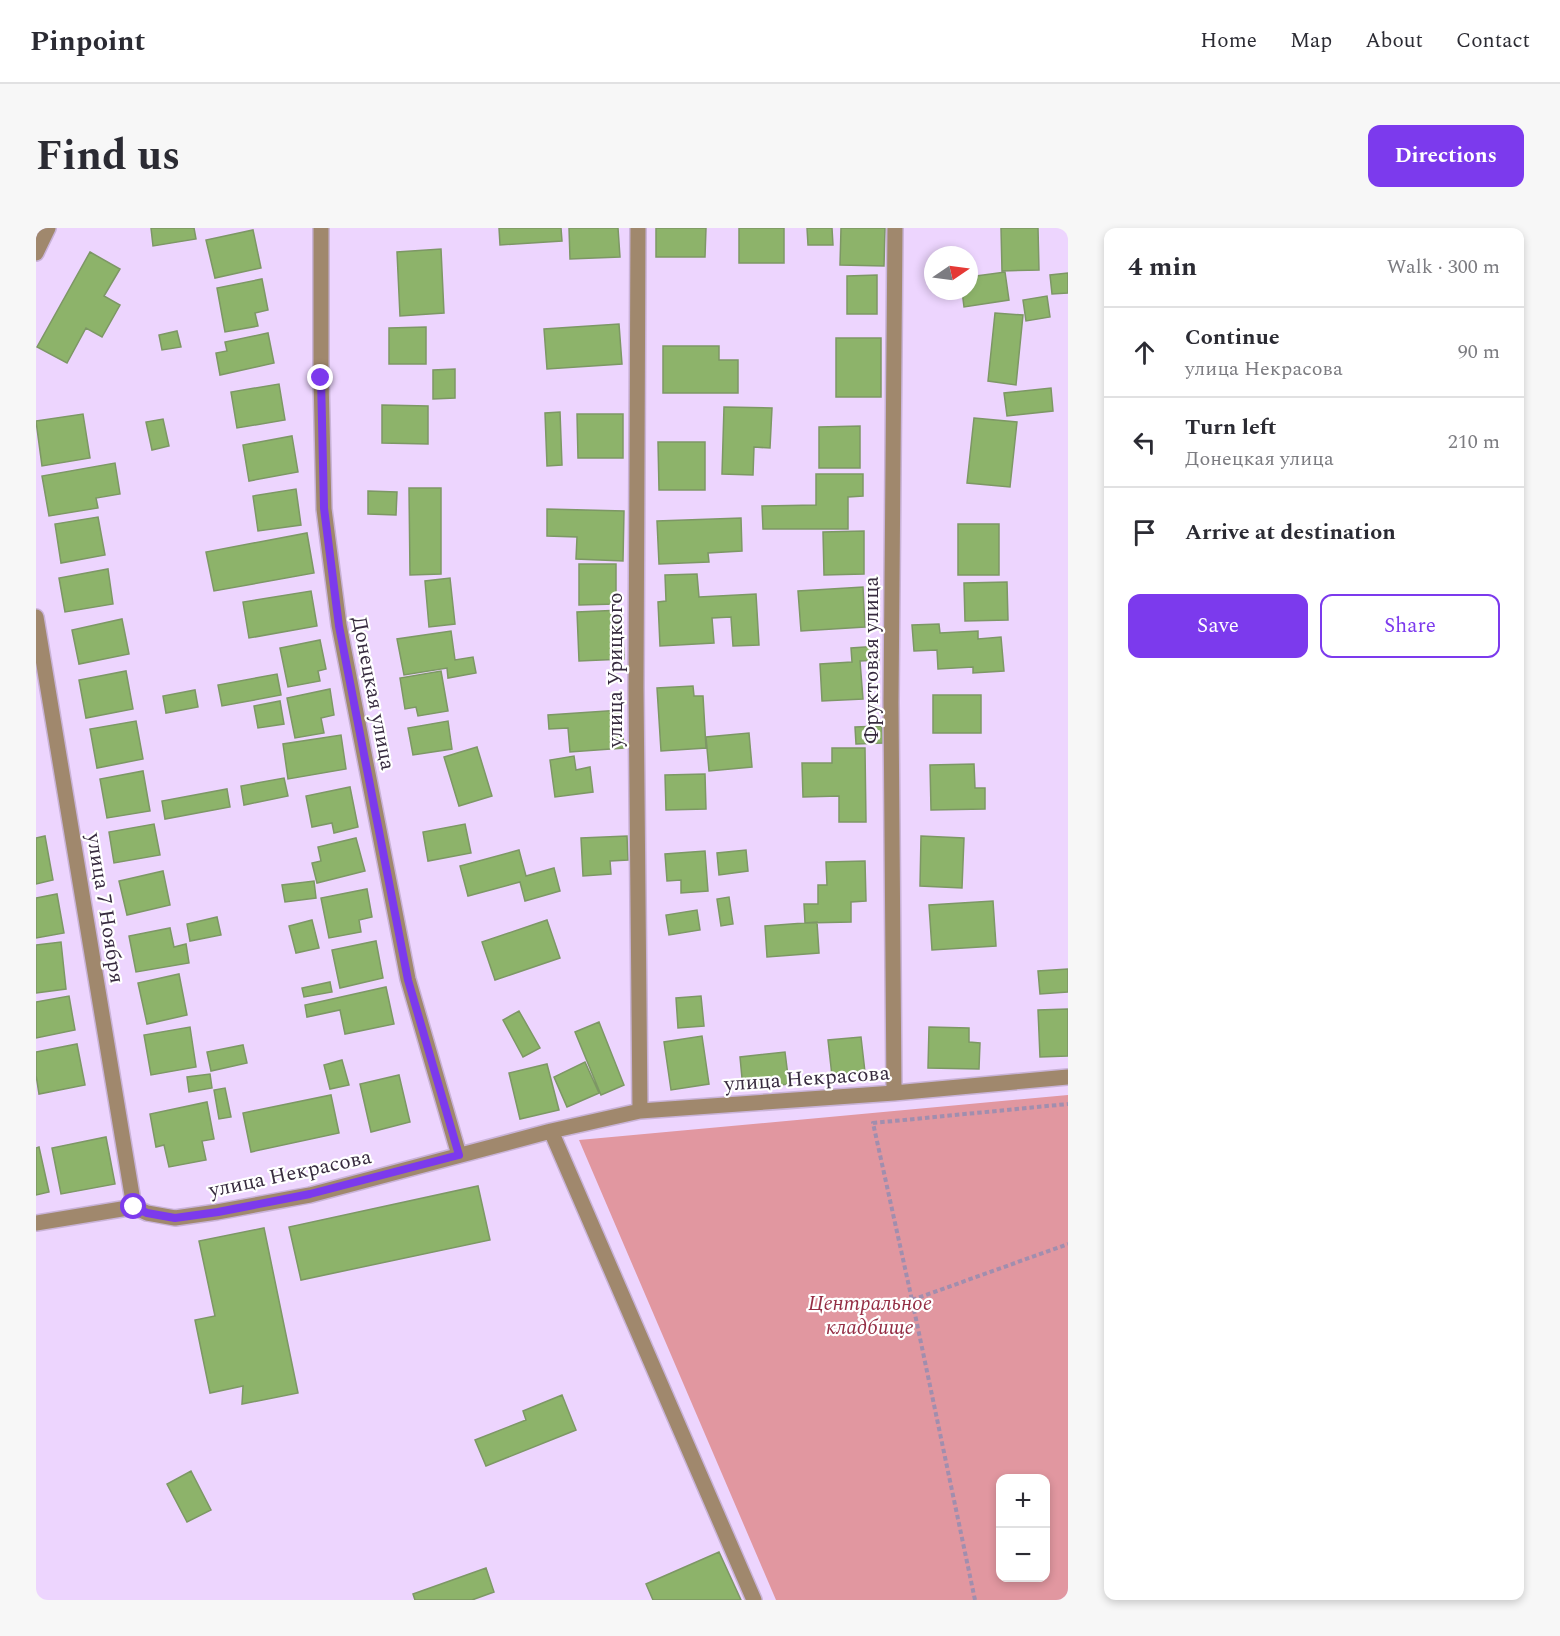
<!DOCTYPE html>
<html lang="en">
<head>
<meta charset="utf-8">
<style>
  :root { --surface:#fff; --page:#f7f7f7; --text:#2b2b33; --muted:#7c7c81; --line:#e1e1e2; --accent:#7c3aed }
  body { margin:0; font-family:Spectral,serif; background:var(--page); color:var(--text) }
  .controls { position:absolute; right:18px; bottom:18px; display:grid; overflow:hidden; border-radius:12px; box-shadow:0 3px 9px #0003 }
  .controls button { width:54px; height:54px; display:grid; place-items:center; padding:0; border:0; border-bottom:2px solid var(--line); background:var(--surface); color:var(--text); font:30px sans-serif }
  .compass { position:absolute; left:888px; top:18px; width:54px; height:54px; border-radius:50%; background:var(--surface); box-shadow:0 3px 9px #0003; rotate:77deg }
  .stop { position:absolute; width:18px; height:18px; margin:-14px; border:4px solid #7c3aed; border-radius:50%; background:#fff }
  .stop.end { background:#7c3aed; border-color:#fff; box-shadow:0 2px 6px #0008 }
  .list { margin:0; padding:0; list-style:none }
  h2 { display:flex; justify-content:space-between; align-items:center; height:78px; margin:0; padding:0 24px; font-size:26px }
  h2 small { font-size:20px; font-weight:400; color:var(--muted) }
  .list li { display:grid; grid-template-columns:39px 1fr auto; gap:18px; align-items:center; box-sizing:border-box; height:90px; padding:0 24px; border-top:2px solid var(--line) }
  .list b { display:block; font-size:22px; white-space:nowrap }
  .list p { margin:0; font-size:20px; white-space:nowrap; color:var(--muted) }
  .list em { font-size:20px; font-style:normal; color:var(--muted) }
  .actions { display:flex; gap:12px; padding:18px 24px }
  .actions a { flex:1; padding:14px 0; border:2px solid var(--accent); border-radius:12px; text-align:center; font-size:21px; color:var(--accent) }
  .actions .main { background:var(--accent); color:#fff }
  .icon { flex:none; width:33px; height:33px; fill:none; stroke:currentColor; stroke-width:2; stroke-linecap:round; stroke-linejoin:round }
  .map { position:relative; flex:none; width:1032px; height:1372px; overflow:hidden; border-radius:12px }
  header { display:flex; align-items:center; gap:36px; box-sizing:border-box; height:84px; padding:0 30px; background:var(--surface); border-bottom:2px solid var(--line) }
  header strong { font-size:28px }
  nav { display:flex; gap:33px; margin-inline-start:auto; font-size:21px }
  .intro { display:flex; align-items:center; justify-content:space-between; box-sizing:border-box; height:144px; padding:0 36px }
  h1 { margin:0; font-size:42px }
  .button { padding:15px 27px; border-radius:12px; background:var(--accent); color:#fff; font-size:21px; font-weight:700 }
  main { display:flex; gap:36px; padding:0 36px }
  aside { flex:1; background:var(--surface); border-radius:12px; box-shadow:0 3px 9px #0003 }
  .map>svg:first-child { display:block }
  .green { fill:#e197a0; fill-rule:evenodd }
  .building { fill:#8db36a; stroke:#7d9765; stroke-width:1.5 }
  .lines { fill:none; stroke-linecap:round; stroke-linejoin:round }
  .minor-casing { stroke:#c9b3d8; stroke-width:18 }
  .path { stroke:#a18eae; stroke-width:4; stroke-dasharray:4.5 3; stroke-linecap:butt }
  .minor { stroke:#a0886d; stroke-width:15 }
  .route { stroke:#7c3aed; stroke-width:8 }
  .labels { text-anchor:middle; stroke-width:4.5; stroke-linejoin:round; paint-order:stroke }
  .street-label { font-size:21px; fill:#372b3f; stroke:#fff }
  .park-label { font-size:21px; font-style:italic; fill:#942d44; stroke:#fff }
</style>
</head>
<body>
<header>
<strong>Pinpoint</strong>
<nav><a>Home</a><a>Map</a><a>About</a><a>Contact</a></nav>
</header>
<div class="intro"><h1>Find us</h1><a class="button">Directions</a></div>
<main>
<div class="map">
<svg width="1032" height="1372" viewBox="0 0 1032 1372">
  <rect width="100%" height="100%" fill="#edd5fe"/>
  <path class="green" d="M1032 867V1372H740L543 912ZM964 1250H1010V1350H964Z"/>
  <path class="building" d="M115 0H158L160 11 117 18Z
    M463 0H525L526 13 464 17Z
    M533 0H582L584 29 534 31Z
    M620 0H670L669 29H620Z
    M703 0H748V35H703Z
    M771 0H796L797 17H772Z
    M805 0H849L848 38 804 37Z
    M965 0H1002L1003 42 966 43Z
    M217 2 225 40 179 50 170 12Z
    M405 21 408 85 364 88 361 24Z
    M54 24 84 41 68 68 84 77 66 109 50 100 31 135 1 119Z
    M969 44 973 72 928 79 926 63H933V49Z
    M1032 45V65L1016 66 1014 47Z
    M841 47V86H811V48Z
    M226 51 232 82 219 85 222 98 189 104 181 60Z
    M1011 68 1014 89 990 93 987 72Z
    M959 85 987 87 980 157 952 153Z
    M583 96 586 136 511 141 508 101Z
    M390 99V136H353V100Z
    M141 103 145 119 126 122 123 107Z
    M232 105 238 135 184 147 180 125 191 123 189 114Z
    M800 110H845V169H800Z
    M627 118H683V132H702V165H627Z
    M419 141V170L397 171V142Z
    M243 156 249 192 201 200 195 164Z
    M1015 160 1017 183 971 188 968 165Z
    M346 177 392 178V216L346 215Z
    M688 179 736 180 734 220 718 219 717 247 686 246Z
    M524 184 526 237 511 238 509 185Z
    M47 186 54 230 6 238 0 193Z
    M541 186H587V230H542Z
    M938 190 981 194 974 259 931 255Z
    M127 191 133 218 116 222 110 194Z
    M824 198V240H783V199Z
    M256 208 262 244 213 253 207 217Z
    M622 214H669V262H623Z
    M79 235 84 266 60 270 62 280 13 288 6 248Z
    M780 246H827V268L812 269V301H727L726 278 780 277Z
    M373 260H405V346L374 347Z
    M260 261 265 297 222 303 217 268Z
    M332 263 361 264 360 287 332 286Z
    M511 281 588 283 587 333 540 331 541 309 511 308Z
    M62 289 69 327 25 335 19 296Z
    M705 290 706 323 672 325 673 334 623 336 621 293Z
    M922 296H963V347H922Z
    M828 303V346L788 347 787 304Z
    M271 305 278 345 178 363 170 324Z
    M543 336H580V376L543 377Z
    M72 341 77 376 29 384 23 350Z
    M661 346 663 369 720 366 723 417 697 418 695 389 676 390 678 415 624 418 622 374 630 373 629 347Z
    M414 350 419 396 393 399 389 353Z
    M971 354 972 392 929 393 928 355Z
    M827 359 829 399 765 403 762 363Z
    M275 363 281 398 213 410 207 374Z
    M586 382 588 431 543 433 541 384Z
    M86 391 93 426 43 436 36 402Z
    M903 396 904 405 942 403V411L965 409 968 443 937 445V439L902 441 901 422 878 423 876 397Z
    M415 403 419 432 437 429 440 445 412 450 411 440 368 447 361 411Z
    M284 412 290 441 282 443 284 453 252 459 244 420Z
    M843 418V432L824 433 827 471 786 473 784 436 816 434 815 420Z
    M90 443 97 481 50 490 43 452Z
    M405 443 412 483 382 488 380 479 369 481 364 450Z
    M241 446 245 467 186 478 182 457Z
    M657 458 658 468H667L670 520 625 523 621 460Z
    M294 461 298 487 285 490 288 505 259 510 251 470Z
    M159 462 162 479 130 485 127 468Z
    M897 467H945V505H897Z
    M244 473 248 496 222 500 218 478Z
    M585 482 588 520 534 524 532 500 513 501 512 487Z
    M100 493 107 531 61 540 54 501Z
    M412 493 416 521 377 527 372 500Z
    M846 498 847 515 820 516 819 499Z
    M713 505 716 539 673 543 670 509Z
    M305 507 310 541 252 551 247 516Z
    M441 519 456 568 423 578 408 529Z
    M796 520H829L830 594H803V568L767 569 766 535H796Z
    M538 528 540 542 554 539 557 564 519 569 514 532Z
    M938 536 939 560H949V581L895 582 894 537Z
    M107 543 114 583 71 590 64 551Z
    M669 546 670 581 630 582 629 547Z
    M248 550 252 568 208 577 205 558Z
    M314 559 322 599 298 605 296 595 276 599 270 568Z
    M191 561 194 579 129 591 126 573Z
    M118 596 124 627 78 635 73 604Z
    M429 596 435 625 392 633 387 604Z
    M9 608 17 652 0 656V610Z
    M591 608 592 632 574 633 575 646 547 648 545 610Z
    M885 608 928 610 926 660 884 658Z
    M320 610 329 643 281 655 276 635 285 633 282 619Z
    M483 622 490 648 518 640 524 663 489 673 484 654 432 668 424 638Z
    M710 622 712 643 683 647 681 625Z
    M669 623 672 663 645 665V652L631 653 629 626Z
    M829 633 830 673 815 674V694L769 695 768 676H782V657H791L790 634Z
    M127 643 134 677 91 687 83 653Z
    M278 653 280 670 249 674 246 657Z
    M331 661 336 689 323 692 325 704 293 710 285 670Z
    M21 666 28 705 0 710V670Z
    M693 669 697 696 685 698 681 671Z
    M957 673 960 718 896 722 893 677Z
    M661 682 664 702 633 707 630 687Z
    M181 689 185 707 154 713 151 696Z
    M276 692 283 720 260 725 253 698Z
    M511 692 524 730 459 752 446 714Z
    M781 694 783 725 731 729 729 698Z
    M134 700 138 719 150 716 153 735 100 744 93 708Z
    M340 713 347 750 304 760 296 722Z
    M25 714 30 761 0 765V717Z
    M1032 741V764L1004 766 1002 743Z
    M143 746 151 787 111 796 102 755Z
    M294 754 296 764 268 769 266 760Z
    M350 759 358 796 309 806 304 782 271 789 269 777Z
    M33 768 39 802 0 810V774Z
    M665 768 668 798 642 800 640 770Z
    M1032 781V828L1004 829 1002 782Z
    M483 783 504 820 487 829 467 792Z
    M563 794 588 857 565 867 539 804Z
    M154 799 160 839 115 847 108 807Z
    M893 799 933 800V814L944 815 943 841 892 840Z
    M666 808 673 856 635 862 628 814Z
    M825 809 829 844 796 848 792 812Z
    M41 816 49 857 3 866 0 847V824Z
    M207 817 211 835 175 843 171 824Z
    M749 824 753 856 707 861 704 829Z
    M306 832 313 857 294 861 288 837Z
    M549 834 563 865 531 879 518 849Z
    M511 836 523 882 484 891 473 845Z
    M174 846 176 860 153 864 151 849Z
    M363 847 374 894 335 904 324 856Z
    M189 860 195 889 183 891 178 862Z
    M295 867 303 905 215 924 207 885Z
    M171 874 178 911 166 913 170 932 133 939 128 917 120 919 114 886Z
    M70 909 79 956 25 966 16 920Z
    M3 919 13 964 0 967V920Z
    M442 958 454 1012 265 1052 253 999Z
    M228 1000 262 1165 206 1176 207 1158 174 1165 159 1092 179 1088 163 1013Z
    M526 1167 540 1202 450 1238 439 1212 490 1192 487 1183Z
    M155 1243 175 1282 151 1294 131 1256Z
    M683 1324 705 1372H617L610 1356Z
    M450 1340 458 1364 436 1372H379L377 1366Z"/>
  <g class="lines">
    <defs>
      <path id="minor" d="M285 0V150L288 281 303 397 372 751 423 927
        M602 0 600 460 604 883
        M0 25 12 0
        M0 389 98 979
        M858 865 855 474 859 0
        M515 903 718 1372
        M0 995 98 979 111 985 139 990 181 984 274 967 515 903 604 883 858 865 1032 849"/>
    </defs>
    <use href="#minor" class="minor-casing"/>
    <path class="path" d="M876 1072 1032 1016
      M939 1372 876 1072 837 895 1032 876"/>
    <use href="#minor" class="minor"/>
  </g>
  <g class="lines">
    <path class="route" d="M98 979 111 985 139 990 182 984 274 966 423 927 372 752 303 398 288 280 285 150"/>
  </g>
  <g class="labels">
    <g class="street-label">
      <text transform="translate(835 432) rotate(-90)" y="7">Фруктовая улица</text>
      <text transform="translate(579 442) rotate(-90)" y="7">улица Урицкого</text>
      <text transform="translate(338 465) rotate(79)" y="7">Донецкая улица</text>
      <text transform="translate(70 680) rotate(81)" y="7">улица 7 Ноября</text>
      <text transform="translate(771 850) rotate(-4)" y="7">улица Некрасова</text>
      <text transform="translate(254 945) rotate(-12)" y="7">улица Некрасова</text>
    </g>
    <g class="park-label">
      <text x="834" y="1082">Центральное<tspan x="834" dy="24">кладбище</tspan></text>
    </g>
  </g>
</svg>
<div class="controls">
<button>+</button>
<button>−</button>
</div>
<svg class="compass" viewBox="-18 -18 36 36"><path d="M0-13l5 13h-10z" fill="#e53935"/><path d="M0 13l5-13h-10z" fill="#7c7c81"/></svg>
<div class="stop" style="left:98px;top:979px"></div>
<div class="stop end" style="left:285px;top:150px"></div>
</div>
<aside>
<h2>4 min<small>Walk · 300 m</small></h2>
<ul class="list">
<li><svg class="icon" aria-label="ahead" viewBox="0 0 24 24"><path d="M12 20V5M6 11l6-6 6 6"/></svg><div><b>Continue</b><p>улица Некрасова</p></div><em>90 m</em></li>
<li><svg class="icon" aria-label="left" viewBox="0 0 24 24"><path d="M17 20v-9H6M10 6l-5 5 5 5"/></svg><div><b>Turn left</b><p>Донецкая улица</p></div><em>210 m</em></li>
<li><svg class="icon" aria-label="arrive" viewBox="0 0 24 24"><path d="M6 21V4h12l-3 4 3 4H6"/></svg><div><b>Arrive at destination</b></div></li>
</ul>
<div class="actions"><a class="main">Save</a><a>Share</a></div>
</aside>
</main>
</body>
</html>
